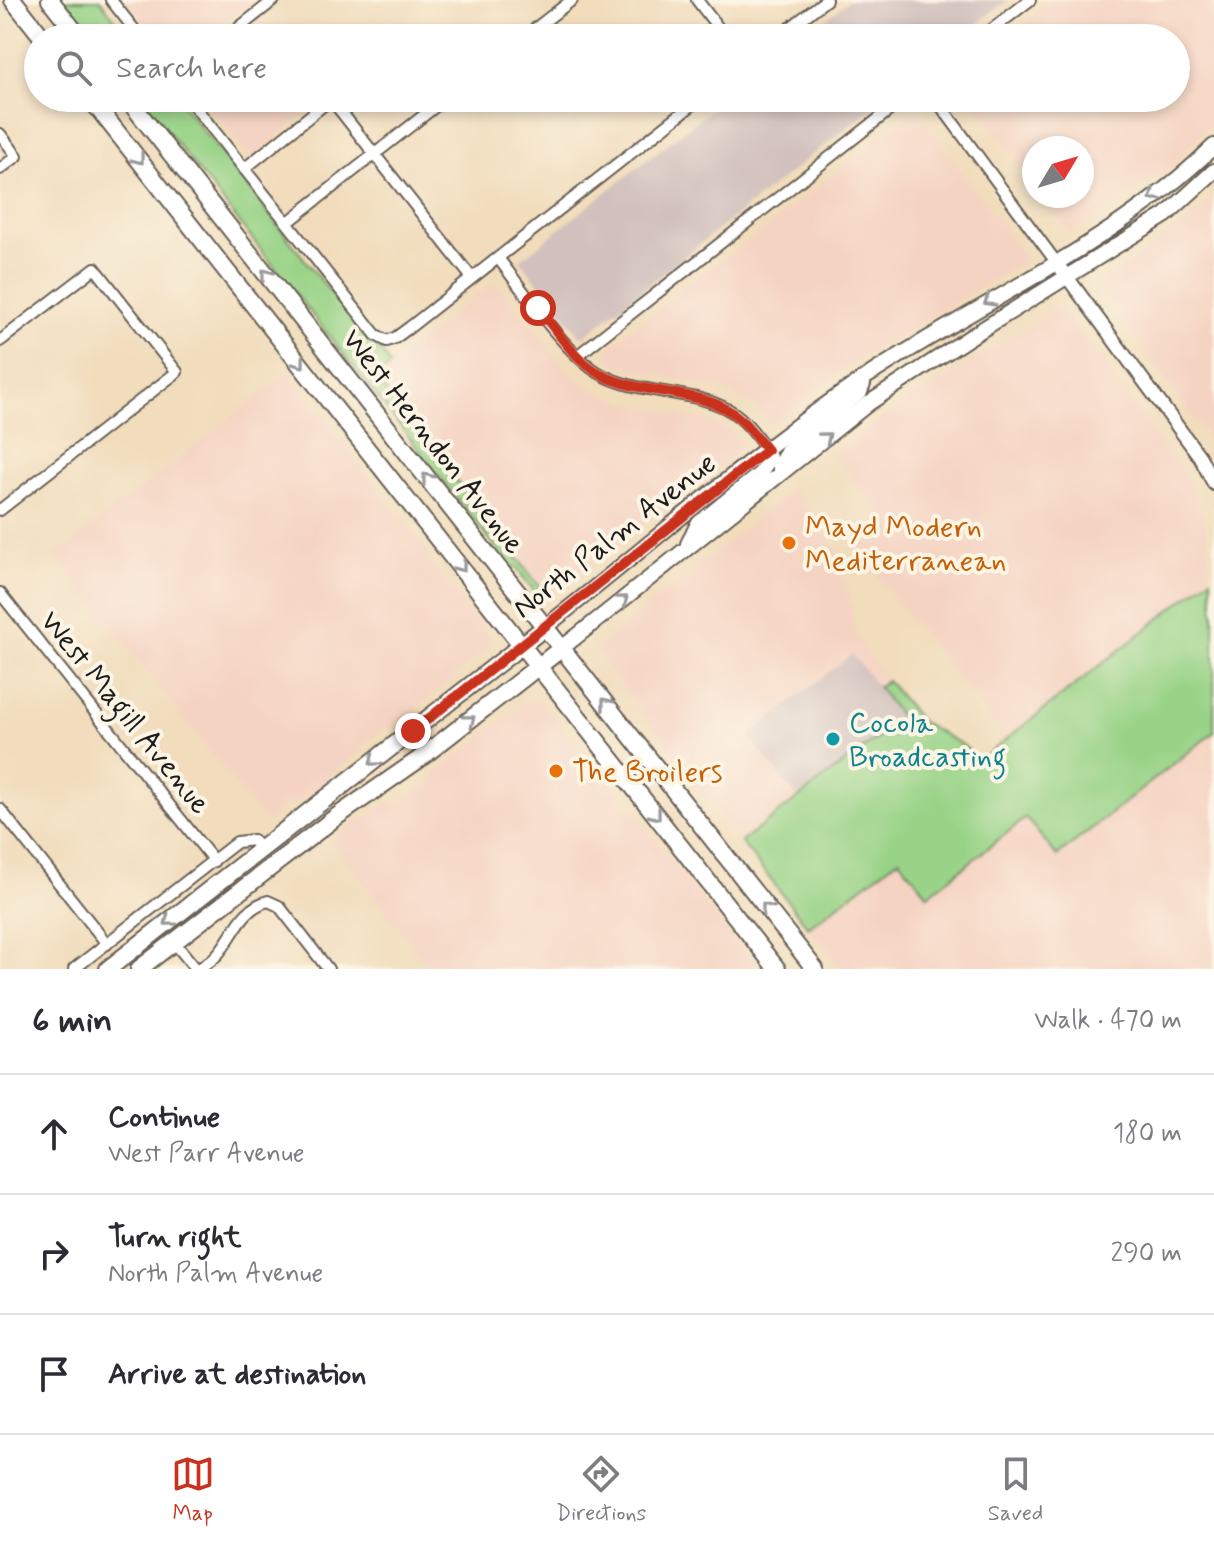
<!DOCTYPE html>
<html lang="en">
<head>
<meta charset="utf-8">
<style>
  :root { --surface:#fff; --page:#f7f7f7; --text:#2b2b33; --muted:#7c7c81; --line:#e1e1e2; --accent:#c8321e }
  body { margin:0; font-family:Mynerve,sans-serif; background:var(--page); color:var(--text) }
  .compass { position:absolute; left:1022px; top:136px; width:72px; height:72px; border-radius:50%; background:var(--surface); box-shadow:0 4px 12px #0003; rotate:52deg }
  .stop { position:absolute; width:24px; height:24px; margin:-18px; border:6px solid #c8321e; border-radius:50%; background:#fff }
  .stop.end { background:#c8321e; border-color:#fff; box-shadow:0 2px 8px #0008 }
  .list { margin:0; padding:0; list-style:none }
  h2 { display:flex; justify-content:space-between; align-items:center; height:104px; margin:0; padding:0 32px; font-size:34px }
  h2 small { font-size:26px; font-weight:400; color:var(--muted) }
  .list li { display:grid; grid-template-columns:52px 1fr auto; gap:24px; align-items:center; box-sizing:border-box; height:120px; padding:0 32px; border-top:2px solid var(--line) }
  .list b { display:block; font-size:30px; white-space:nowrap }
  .list p { margin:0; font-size:26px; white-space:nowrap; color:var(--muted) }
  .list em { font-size:26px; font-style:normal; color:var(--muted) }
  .icon { flex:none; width:44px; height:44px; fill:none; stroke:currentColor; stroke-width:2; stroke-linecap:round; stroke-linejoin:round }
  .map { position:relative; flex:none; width:1214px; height:969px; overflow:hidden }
  .search { position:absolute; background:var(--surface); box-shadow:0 4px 12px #0003; left:24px; right:24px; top:24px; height:88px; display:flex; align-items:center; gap:20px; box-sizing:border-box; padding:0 28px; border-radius:44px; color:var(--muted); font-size:30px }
  .sheet { height:464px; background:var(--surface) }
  nav { display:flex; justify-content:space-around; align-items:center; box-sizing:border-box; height:112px; border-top:2px solid var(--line); background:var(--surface); font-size:22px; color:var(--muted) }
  nav a { display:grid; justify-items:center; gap:4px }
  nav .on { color:var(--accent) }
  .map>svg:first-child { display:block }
  .built { fill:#f5d3c2 }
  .industrial { fill:#d1c0bd }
  .green { fill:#99d387; stroke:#5a7852; stroke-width:2 }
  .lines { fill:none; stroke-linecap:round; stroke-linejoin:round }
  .minor-casing { stroke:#675f54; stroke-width:14 }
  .tertiary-casing { stroke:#675f54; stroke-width:16 }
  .secondary-casing { stroke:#675f54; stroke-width:18 }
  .primary-casing { stroke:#675f54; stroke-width:20 }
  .minor { stroke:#fff; stroke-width:10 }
  .tertiary { stroke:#fff; stroke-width:12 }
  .secondary { stroke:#fff; stroke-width:14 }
  .primary { stroke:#fff; stroke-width:16 }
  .oneway { stroke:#999 }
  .route { stroke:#c8321e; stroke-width:10 }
  .food-dot { fill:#e8710a; stroke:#fcf5e5; stroke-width:3 }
  .culture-dot { fill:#0f9aa8; stroke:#fcf5e5; stroke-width:3 }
  .labels { text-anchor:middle; stroke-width:8; stroke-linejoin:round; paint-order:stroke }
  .street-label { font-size:30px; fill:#1c1c1c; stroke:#fcf5e5 }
  .food-label { font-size:30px; fill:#c56008; stroke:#fcf5e5; text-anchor:start }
  .culture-label { font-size:30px; fill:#0d838f; stroke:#fcf5e5; text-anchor:start }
</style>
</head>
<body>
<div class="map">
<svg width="1214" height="969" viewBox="0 0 1214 969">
  <rect width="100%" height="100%" fill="#fcf5e5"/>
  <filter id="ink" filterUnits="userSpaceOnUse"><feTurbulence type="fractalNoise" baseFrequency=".0125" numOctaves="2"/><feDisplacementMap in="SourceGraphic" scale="16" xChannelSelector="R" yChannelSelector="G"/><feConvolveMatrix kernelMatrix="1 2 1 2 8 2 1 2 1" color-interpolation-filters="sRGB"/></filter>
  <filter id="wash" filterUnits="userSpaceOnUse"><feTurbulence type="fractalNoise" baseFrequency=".006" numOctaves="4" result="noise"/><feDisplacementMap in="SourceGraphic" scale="32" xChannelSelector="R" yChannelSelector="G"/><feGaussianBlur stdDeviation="1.8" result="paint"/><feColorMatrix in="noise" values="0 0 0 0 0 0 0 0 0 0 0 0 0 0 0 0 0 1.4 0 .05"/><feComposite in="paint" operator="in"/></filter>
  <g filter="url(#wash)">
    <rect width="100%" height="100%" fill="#f1dcbb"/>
    <path class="built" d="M126 0H253L204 38H156Z
      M1054 0H1214V120L1164 173 1069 232 1043 196H1082V148H1034V184L971 98H1176V38H1003Z
      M203 98H307L309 101 302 116 251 159Z
      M907 115 921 117 1023 254 1021 264 851 364 775 422 767 421 751 404 729 391 621 366 608 359 607 349 700 275 749 241Z
      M1214 198V445L1100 290 1102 281 1138 258Z
      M489 286 499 287 568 372 593 390 628 404 713 422 731 432 741 442 740 451 552 593H545L376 378Z
      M1056 311 1066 313 1191 484 1206 526 1211 578 1007 740 857 550 889 524 834 455 908 399Z
      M288 373 425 547 432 564 492 639 489 647 455 674 449 683 391 728H384L361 747 360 752 292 807 287 806 266 822 55 555Z
      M793 489 834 544 844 573 856 635 866 653 887 680 878 687 851 655 749 736 797 797 741 842 595 650Z
      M529 700 541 701 589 762 598 767 757 969H431L330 840 387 803 398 804 434 783 435 773Z
      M1214 732V969H841L808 927 899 859 928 895 1027 817 1058 856Z"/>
    <path class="industrial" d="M850 0H1007L959 38H802Z
      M726 98H884L584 336 580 335 520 260Z
      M852 654 902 719 797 797 749 736Z"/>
    <path class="green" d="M64 0H100L130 38H94Z
      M141 98H177C228 162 279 226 329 291 349 316 376 339 390 366L376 379 545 593 538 596 517 569 508 563Z
      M1211 578 1214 613V732L1057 856 1026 818 928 895 899 859 808 927 741 842 902 719 878 687 887 680 921 722 963 745 980 760Z"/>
  </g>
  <g filter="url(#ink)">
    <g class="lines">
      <defs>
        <path id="minor" d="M111 0 141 38
          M697 0 726 38
          M226 38 274 0
          M523 38 572 0
          M777 38 826 0
          M981 38 1030 0
          M188 98 376 335 387 341 395 338 410 327 701 98
          M935 98 1056 262
          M0 134 17 156 0 169
          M244 169 331 99 472 278
          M287 223 446 98
          M498 258C523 290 566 354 599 373 639 396 689 388 729 410 745 419 756 435 767 450
          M0 341 95 268 177 372 0 510
          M577 356 905 98
          M0 593 214 861
          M0 809 107 944
          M174 942 196 969
          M74 969 237 842 253 840 261 851
          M199 969C204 965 210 962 215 957 234 938 239 909 268 901L279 906 328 969"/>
        <path id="tertiary" d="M1056 262 1200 457 1214 484"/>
        <path id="secondary" d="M780 474V465L787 451 860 392 863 384
          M688 544 698 524 761 473 769 458 767 450
          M545 627C652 544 753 452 866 377 981 301 1114 244 1214 146
          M562 648 869 403 970 337 1166 215 1214 171"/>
        <path id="primary" d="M13 0 43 38
          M50 0 80 38
          M90 98 777 969
          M127 98 815 969
          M108 969 545 627
          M139 969 336 817 418 760 562 648"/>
      </defs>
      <use href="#minor" class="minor-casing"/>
      <use href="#tertiary" class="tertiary-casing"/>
      <use href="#secondary" class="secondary-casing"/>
      <use href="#primary" class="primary-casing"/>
      <use href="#minor" class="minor"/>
      <use href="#tertiary" class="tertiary"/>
      <use href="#secondary" class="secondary"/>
      <use href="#primary" class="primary"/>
    </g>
    <defs><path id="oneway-chevron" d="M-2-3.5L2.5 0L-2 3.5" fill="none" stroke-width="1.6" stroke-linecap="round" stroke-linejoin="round" transform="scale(2)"/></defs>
    <g class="oneway">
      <use href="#oneway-chevron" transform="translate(139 159) rotate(52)"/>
      <use href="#oneway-chevron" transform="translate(1154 196) rotate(144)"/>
      <use href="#oneway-chevron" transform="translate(266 274) rotate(-128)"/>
      <use href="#oneway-chevron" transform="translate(989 301) rotate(150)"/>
      <use href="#oneway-chevron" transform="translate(300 363) rotate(52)"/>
      <use href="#oneway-chevron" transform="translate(826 437) rotate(-39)"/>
      <use href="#oneway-chevron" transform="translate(427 478) rotate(-128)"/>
      <use href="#oneway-chevron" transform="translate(461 567) rotate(52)"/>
      <use href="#oneway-chevron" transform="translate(623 600) rotate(-39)"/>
      <use href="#oneway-chevron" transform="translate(606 703) rotate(-128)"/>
      <use href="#oneway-chevron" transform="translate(470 720) rotate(-38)"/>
      <use href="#oneway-chevron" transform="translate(374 761) rotate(141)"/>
      <use href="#oneway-chevron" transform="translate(656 815) rotate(52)"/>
      <use href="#oneway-chevron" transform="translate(766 908) rotate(-128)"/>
      <use href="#oneway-chevron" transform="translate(169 921) rotate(142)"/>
    </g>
  </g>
  <g class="lines" filter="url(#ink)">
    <path class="route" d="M413 731 767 450C758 439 749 426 738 417 703 388 643 396 602 375 574 360 557 331 538 308"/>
  </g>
  <g class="food-dot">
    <circle cx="789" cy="543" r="8"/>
    <circle cx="556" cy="771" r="8"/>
  </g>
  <circle class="culture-dot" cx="833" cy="739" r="8"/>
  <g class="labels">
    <g class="street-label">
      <text transform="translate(434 441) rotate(52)" y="10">West Herndon Avenue</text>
      <text transform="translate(614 535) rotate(-38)" y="10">North Palm Avenue</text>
      <text transform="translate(126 712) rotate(51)" y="10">West Magill Avenue</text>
    </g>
    <g class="food-label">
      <text x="805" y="536">Mayd Modern<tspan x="805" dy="34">Mediterranean</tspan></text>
      <text x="572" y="781">The Broilers</text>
    </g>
    <g class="culture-label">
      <text x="849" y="732">Cocola<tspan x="849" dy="34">Broadcasting</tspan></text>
    </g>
  </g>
</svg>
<svg class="compass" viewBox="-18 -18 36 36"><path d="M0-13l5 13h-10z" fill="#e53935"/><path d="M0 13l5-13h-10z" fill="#7c7c81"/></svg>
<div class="stop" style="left:538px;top:308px"></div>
<div class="stop end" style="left:413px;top:731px"></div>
<div class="search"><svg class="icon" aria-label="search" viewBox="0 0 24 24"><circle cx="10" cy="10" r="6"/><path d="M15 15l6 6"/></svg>Search here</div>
</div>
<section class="sheet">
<h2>6 min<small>Walk · 470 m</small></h2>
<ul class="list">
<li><svg class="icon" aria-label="ahead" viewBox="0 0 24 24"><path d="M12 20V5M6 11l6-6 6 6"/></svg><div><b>Continue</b><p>West Parr Avenue</p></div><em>180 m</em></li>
<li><svg class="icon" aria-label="right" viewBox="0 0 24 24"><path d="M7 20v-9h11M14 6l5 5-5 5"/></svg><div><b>Turn right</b><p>North Palm Avenue</p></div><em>290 m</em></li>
<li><svg class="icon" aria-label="arrive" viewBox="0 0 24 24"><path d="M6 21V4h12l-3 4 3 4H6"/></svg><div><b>Arrive at destination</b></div></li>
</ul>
</section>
<nav>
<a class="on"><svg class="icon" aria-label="map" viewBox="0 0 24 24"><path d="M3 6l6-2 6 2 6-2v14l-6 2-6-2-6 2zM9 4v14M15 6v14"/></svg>Map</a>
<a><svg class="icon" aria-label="directions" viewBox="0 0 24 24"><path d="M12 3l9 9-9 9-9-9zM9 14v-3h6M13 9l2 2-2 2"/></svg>Directions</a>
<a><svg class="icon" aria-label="saved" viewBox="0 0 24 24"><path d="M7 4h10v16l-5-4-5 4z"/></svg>Saved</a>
</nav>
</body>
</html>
